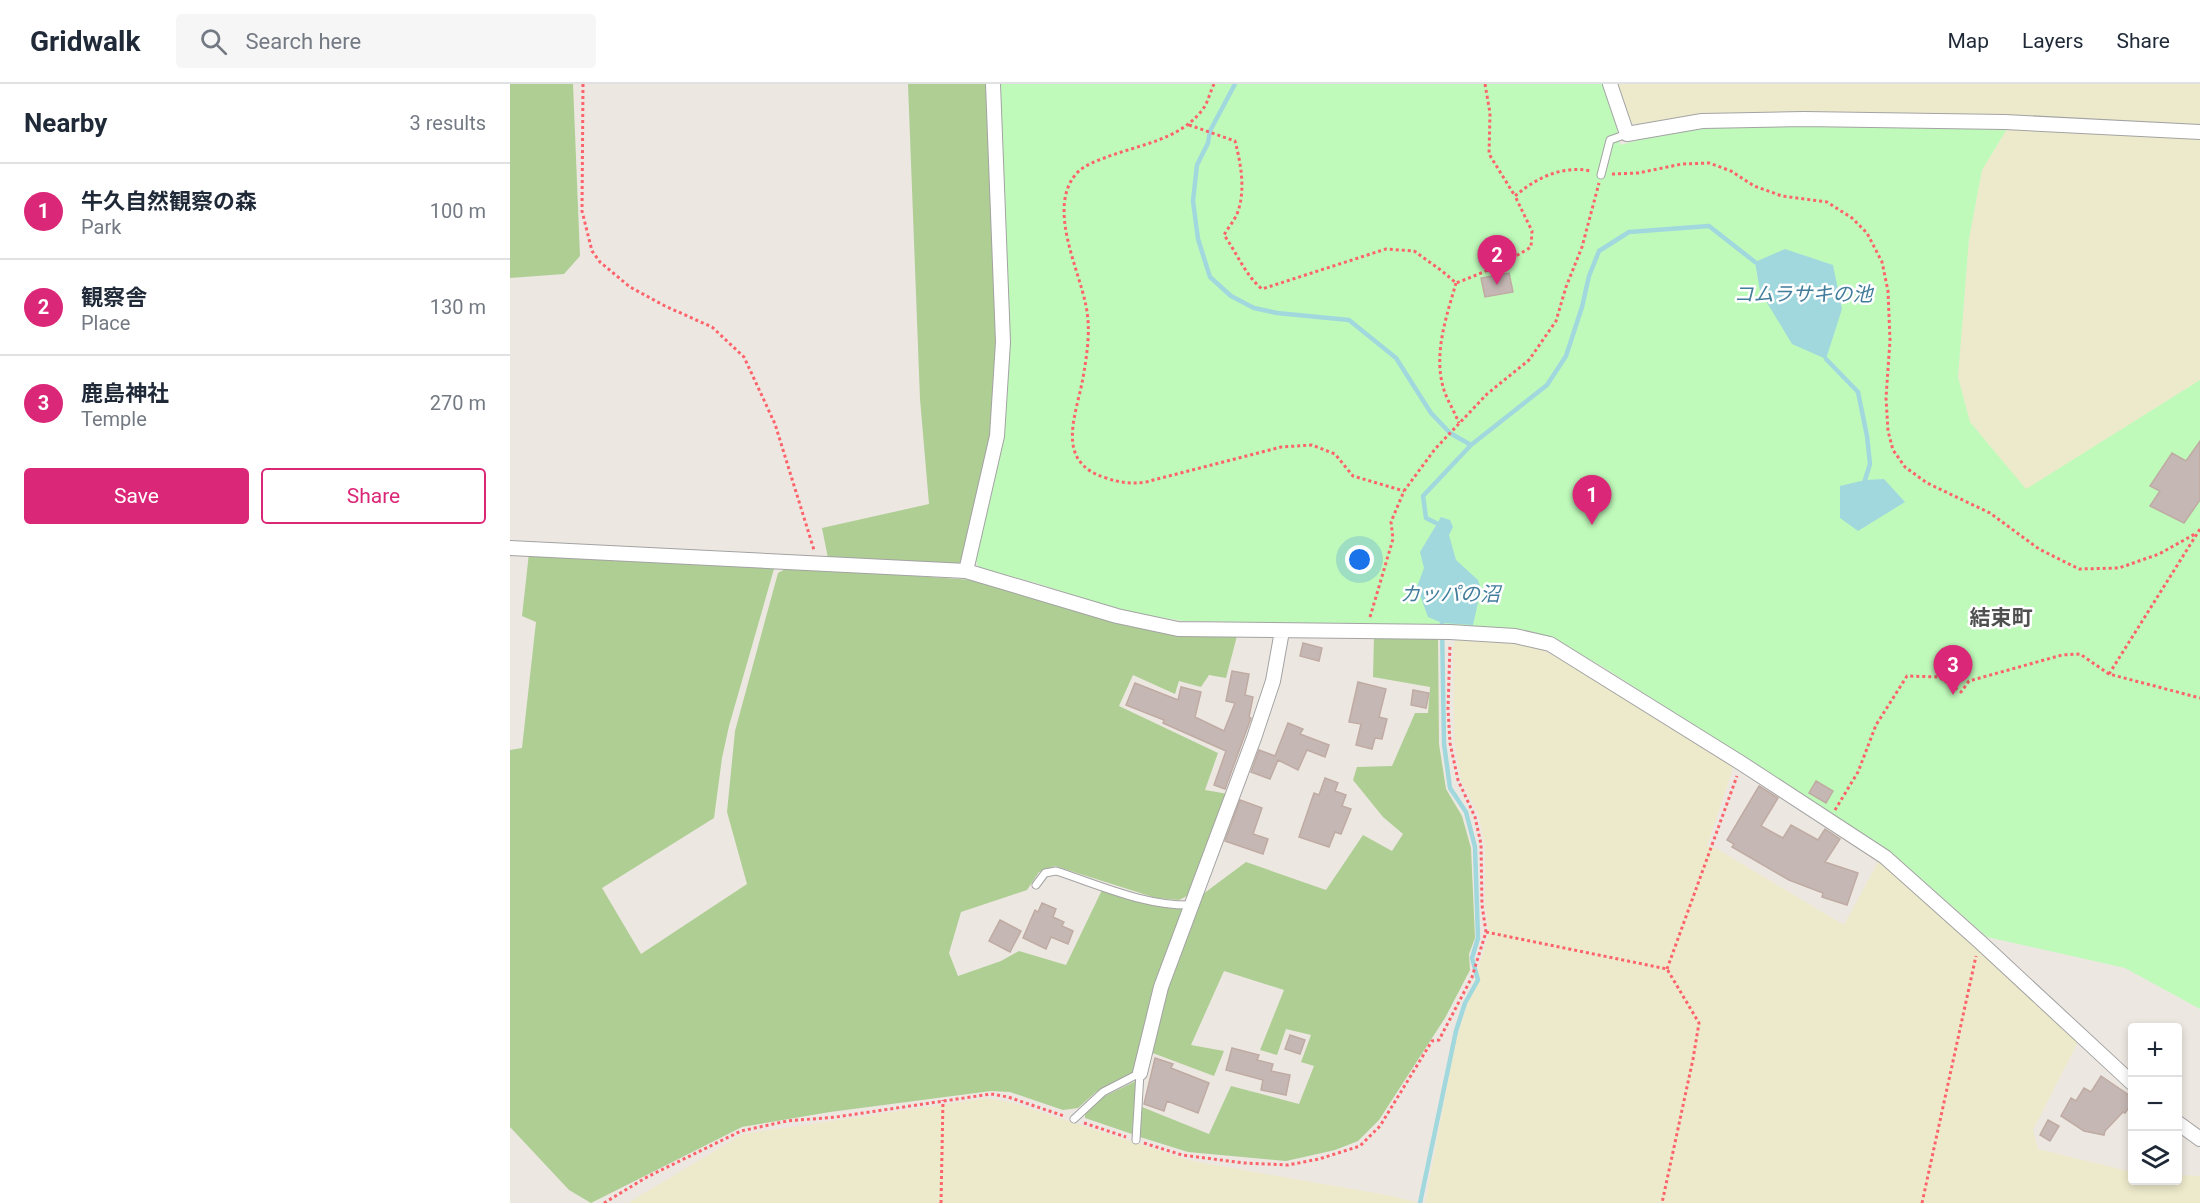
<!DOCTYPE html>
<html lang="en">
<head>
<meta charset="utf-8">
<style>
  :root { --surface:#fff; --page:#f6f6f7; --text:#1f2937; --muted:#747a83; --line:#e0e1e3; --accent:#db2777 }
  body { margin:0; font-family:Roboto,"Noto Sans JP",sans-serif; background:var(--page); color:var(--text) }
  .controls { position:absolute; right:18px; bottom:18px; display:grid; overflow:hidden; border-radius:6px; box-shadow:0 3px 9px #0003 }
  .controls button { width:54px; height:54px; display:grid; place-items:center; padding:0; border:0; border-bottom:2px solid var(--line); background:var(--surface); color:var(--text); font:30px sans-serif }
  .you { position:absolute; left:850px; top:476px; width:21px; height:21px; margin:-15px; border:4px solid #fff; border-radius:50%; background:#1a73e8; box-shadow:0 0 0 9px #1a73e833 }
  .badge { display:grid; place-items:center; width:39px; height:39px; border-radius:50%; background:var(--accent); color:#fff; font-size:20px; font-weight:700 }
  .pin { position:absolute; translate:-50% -50px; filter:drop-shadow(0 2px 3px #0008) }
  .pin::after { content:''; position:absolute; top:32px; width:21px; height:18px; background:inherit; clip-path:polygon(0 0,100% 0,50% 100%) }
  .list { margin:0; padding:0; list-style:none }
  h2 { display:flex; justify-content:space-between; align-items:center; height:78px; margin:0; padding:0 24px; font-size:26px }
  h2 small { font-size:20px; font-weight:400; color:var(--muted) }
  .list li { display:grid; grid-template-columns:39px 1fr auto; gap:18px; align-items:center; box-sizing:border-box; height:96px; padding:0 24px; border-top:2px solid var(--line) }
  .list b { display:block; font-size:22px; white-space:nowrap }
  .list p { margin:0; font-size:20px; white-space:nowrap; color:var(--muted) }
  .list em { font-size:20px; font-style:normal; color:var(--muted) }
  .actions { display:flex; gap:12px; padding:18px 24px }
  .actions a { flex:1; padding:14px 0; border:2px solid var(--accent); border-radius:6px; text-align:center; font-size:21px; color:var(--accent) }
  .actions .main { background:var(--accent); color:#fff }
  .icon { flex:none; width:33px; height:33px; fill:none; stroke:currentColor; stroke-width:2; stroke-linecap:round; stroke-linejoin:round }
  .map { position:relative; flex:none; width:1690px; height:1119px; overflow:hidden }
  header { display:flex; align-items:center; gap:36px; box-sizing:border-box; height:84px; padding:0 30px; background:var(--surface); border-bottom:2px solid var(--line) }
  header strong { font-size:28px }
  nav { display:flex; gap:33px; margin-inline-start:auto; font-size:21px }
  .search { width:420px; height:54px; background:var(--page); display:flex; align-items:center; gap:15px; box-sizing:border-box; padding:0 21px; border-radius:6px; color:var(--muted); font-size:22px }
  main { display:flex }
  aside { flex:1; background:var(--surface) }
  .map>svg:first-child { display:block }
  .farmland { fill:#edeacb }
  .forest { fill:#aece94 }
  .park { fill:#c0fabb }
  .water { fill:#a0d8dd }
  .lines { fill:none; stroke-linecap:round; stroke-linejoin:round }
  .stream { stroke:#a0d8dd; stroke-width:4.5 }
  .building { fill:#c5b8b4; stroke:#bfaba3; stroke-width:1.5 }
  .service-casing { stroke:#a3a3a3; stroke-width:9 }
  .minor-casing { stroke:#a3a3a3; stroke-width:16 }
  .path { stroke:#fc636b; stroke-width:3; stroke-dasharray:3 3; stroke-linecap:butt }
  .service { stroke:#fff; stroke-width:7 }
  .minor { stroke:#fff; stroke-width:14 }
  .labels { text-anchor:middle; stroke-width:5; stroke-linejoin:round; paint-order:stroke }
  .water-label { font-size:20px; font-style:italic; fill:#427d9c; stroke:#fff }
  .quarter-label { font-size:21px; font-weight:bold; fill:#4f4f4f; stroke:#fff }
</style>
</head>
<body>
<header>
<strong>Gridwalk</strong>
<div class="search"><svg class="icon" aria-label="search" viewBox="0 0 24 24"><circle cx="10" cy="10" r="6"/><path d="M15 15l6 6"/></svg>Search here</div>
<nav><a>Map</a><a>Layers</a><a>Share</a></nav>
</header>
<main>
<aside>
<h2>Nearby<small>3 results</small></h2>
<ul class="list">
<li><span class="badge">1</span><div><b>牛久自然観察の森</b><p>Park</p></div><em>100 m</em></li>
<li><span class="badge">2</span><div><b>観察舎</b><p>Place</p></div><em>130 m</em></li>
<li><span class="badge">3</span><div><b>鹿島神社</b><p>Temple</p></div><em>270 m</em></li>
</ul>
<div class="actions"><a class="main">Save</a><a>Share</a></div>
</aside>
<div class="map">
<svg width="1690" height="1119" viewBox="0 0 1690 1119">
  <rect width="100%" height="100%" fill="#ede7e1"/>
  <path class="farmland" d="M1105 0H1690V296L1516 406 1460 338 1448 293 1459 155 1472 85 1497 45 1499 33 1286 28 1193 31 1128 42 1117 35Z
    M946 555 1018 560 1051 575 1222 680V688L1197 762 1207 765 1334 841 1369 776 1569 956 1523 1046 1528 1065 1622 1088V1096H1668V1091L1690 1092V1119H915L945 960 979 849 975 821V763L969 732 951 696 944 657 943 562Z
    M477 1014 503 1019 682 1077 882 1112 909 1119H118L233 1050Z"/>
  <path class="forest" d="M0 0H63L70 172 54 190 0 194Z
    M398 0H476L487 267 482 351 456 472 448 480 318 474 312 444 419 420 410 315Z
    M19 469 262 481 264 485 219 642 212 674 204 734 92 804 131 870 237 800 217 728 225 647 268 489 279 483 463 496 727 552 716 594 699 591 691 603 669 597 665 610 623 591 609 622 708 669 695 706 718 710 681 810 669 816 646 814 545 782 529 788 517 806 451 828 439 869 448 892 491 877 509 867 556 881 592 806 657 824 673 825 628 979 622 989 586 1008 568 1024 553 1026 500 1008 481 1007 320 1028 232 1043 81 1119 59 1106 0 1043V666L12 664 26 538 12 532Z
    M864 551 928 553 929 660 936 705 952 732 961 764 965 854 959 870 960 886 935 934 869 1036 848 1057 825 1066 776 1077 678 1068 630 1053 632 1023 699 1050 721 1002 789 1020 804 982 791 978 801 951 776 945 767 971 750 966 774 906 714 887 681 961 714 967 704 992 640 968 655 907 689 813 736 778 816 806 853 751 882 767 893 750 873 733 843 696 847 683 882 682 905 629H918L920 603 863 593Z
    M626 997 622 1050 575 1034V1029L593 1013Z"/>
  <path class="park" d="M489 0H1095L1104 28 1110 61 1159 48 1224 42 1497 45 1472 86 1459 155 1448 293 1460 338 1516 405 1690 296V925L1615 884 1477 853 1381 768 1093 583 1045 555 1014 548 915 541 673 537 612 527 526 499 469 484 465 475 493 359 499 261Z"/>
  <path class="water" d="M1275 165 1323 181 1332 225 1316 275 1282 260 1250 207 1245 178Z
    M1374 395 1395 418 1348 447 1330 434V402L1355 396Z
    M931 433 940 436 943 443 939 451 946 476 968 496 971 505 963 541 932 539 918 533 907 503 914 484 910 468Z"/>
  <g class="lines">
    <path class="stream" d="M725 0 700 47 698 59 687 81 683 117 688 155 700 193 721 212 744 224 767 229 839 236 886 274 921 329 940 349 961 361
      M1316 275 1348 308 1357 352 1360 380 1355 396
      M926 439 916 434 913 412 961 361 1037 301 1056 272 1072 223 1079 192 1089 167 1119 148 1199 142 1245 178
      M910 1119 946 947 955 919 968 896 962 874 968 854 965 763 956 728 940 704 934 660 932 539"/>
  </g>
  <path class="building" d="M999 189 1003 208 975 213 971 194Z
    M1690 357V416L1674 439 1640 422 1650 407 1640 402 1662 369 1676 377Z
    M793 559 812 564 809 577 790 572Z
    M722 587 739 590 735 611 743 613 739 633 741 634 715 705 704 701 716 667 653 639 654 636 616 621 625 599 668 616 671 603 691 608 685 633 714 647 725 619 716 617Z
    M848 598 876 605 869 633 877 635 872 655 865 654 862 665 846 661 851 640 839 638Z
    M903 606 919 609 916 624 901 621Z
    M778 639 793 645 790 650 819 661 815 673 797 666 788 686 768 676 760 695 741 688 749 666 765 672Z
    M815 694 828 699 825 707 836 711 832 722 841 725 831 750 825 748 819 763 789 753 804 709 809 711Z
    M1306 697 1323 707 1316 719 1299 709Z
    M1249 702 1268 714 1251 742 1273 754 1281 741 1308 756 1315 745 1330 755 1315 778 1348 789 1337 821 1312 813 1313 809 1279 796 1222 763 1224 760 1217 756Z
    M730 716 752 724 743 750 758 755 753 770 715 757Z
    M532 819 546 825 543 833 554 838 552 842 563 847 558 860 541 853 536 865 513 854 525 826 528 828Z
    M490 836 511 847 500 868 479 857Z
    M780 951 795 956 790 970 775 965Z
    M722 964 749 971 747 976 763 980 761 987 780 991 776 1011 751 1006 753 996 716 986Z
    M645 974 663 980 661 984 699 999 688 1029 657 1017 654 1027 634 1020Z
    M1591 992 1623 1014V1018L1615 1029 1613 1028 1595 1047 1594 1051 1574 1047 1551 1032 1561 1014 1566 1017 1574 1004 1581 1008Z
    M1538 1036 1549 1042 1540 1057 1530 1051Z"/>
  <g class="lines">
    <defs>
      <path id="service" d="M1091 91 1100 56 1117 50
        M526 801 535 789 546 787C590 801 634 822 682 821
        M564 1035 593 1008 630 989
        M626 1056 630 989"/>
      <path id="minor" d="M1100 0 1117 50 1192 37 1294 35 1495 38 1690 48
        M0 464 456 487 607 532 668 545 940 548 1005 552 1040 560 1231 679 1375 773 1469 857 1622 999
        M456 487 487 352 493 258 483 0
        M630 989 651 903 744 654 763 597 772 547
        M1668 1039 1690 1055"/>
    </defs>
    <use href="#service" class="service-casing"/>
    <use href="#minor" class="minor-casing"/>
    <path class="path" d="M73 0 72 127 82 167 90 178 120 203 155 222 202 243 234 273 265 340 304 466
      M704 0C700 8 698 18 693 25 670 56 631 60 597 73 586 77 574 81 566 90 537 124 569 185 576 222 581 246 577 270 573 294 566 332 544 378 596 394 611 399 621 400 636 398L771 363 802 361 825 370 843 392 894 407
      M975 0 980 29 979 70 1005 112C1026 94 1052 81 1081 87
      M679 41 725 57C731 80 736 107 727 130 724 137 718 144 714 151 727 169 735 191 752 205L876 165 904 167 932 187 946 199C973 189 997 178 1021 163L1022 147 1005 112
      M1102 90 1128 89 1172 80 1199 79 1221 87 1244 102 1272 112 1317 118 1342 134 1357 149 1372 178 1378 207 1380 256 1376 314 1378 347 1383 366 1395 383 1417 399 1480 429 1529 465 1569 485 1609 484 1649 470 1685 450
      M946 199C936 234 922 273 935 309 939 319 945 329 949 339
      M860 533 883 455 881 438 894 407 925 365 977 310 1019 276 1046 237 1056 203 1072 163 1089 99
      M1599 590 1690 445
      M1325 726 1348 688 1366 641 1397 592 1429 593 1451 608 1459 597 1552 571 1570 570 1599 590 1690 614
      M976 848 1157 885 1189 939 1183 975 1152 1119
      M1157 885 1227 692
      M574 1039 616 1053
      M634 1059 672 1071 734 1079 778 1081 809 1075 850 1062 870 1042 922 957 929 956 962 893 976 848 972 821 971 760 965 733 948 696 940 659 938 625 940 560
      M94 1119 137 1093 231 1047 277 1037 326 1033 481 1010 498 1013 554 1032
      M431 1119 433 1016
      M1412 1119 1466 872"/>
    <use href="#service" class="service"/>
    <use href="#minor" class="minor"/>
  </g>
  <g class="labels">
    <g class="water-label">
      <text x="1293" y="217">コムラサキの池</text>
      <text x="940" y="517">カッパの沼</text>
    </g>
    <g class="quarter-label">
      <text x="1491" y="541">結束町</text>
    </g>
  </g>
</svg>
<div class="controls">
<button>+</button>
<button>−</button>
<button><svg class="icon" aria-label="layers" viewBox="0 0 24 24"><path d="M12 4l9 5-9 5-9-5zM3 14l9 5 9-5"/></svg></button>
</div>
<div class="you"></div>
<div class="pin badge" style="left:1082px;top:441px">1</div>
<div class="pin badge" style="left:987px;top:201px">2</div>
<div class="pin badge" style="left:1443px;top:611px">3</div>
</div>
</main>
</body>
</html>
